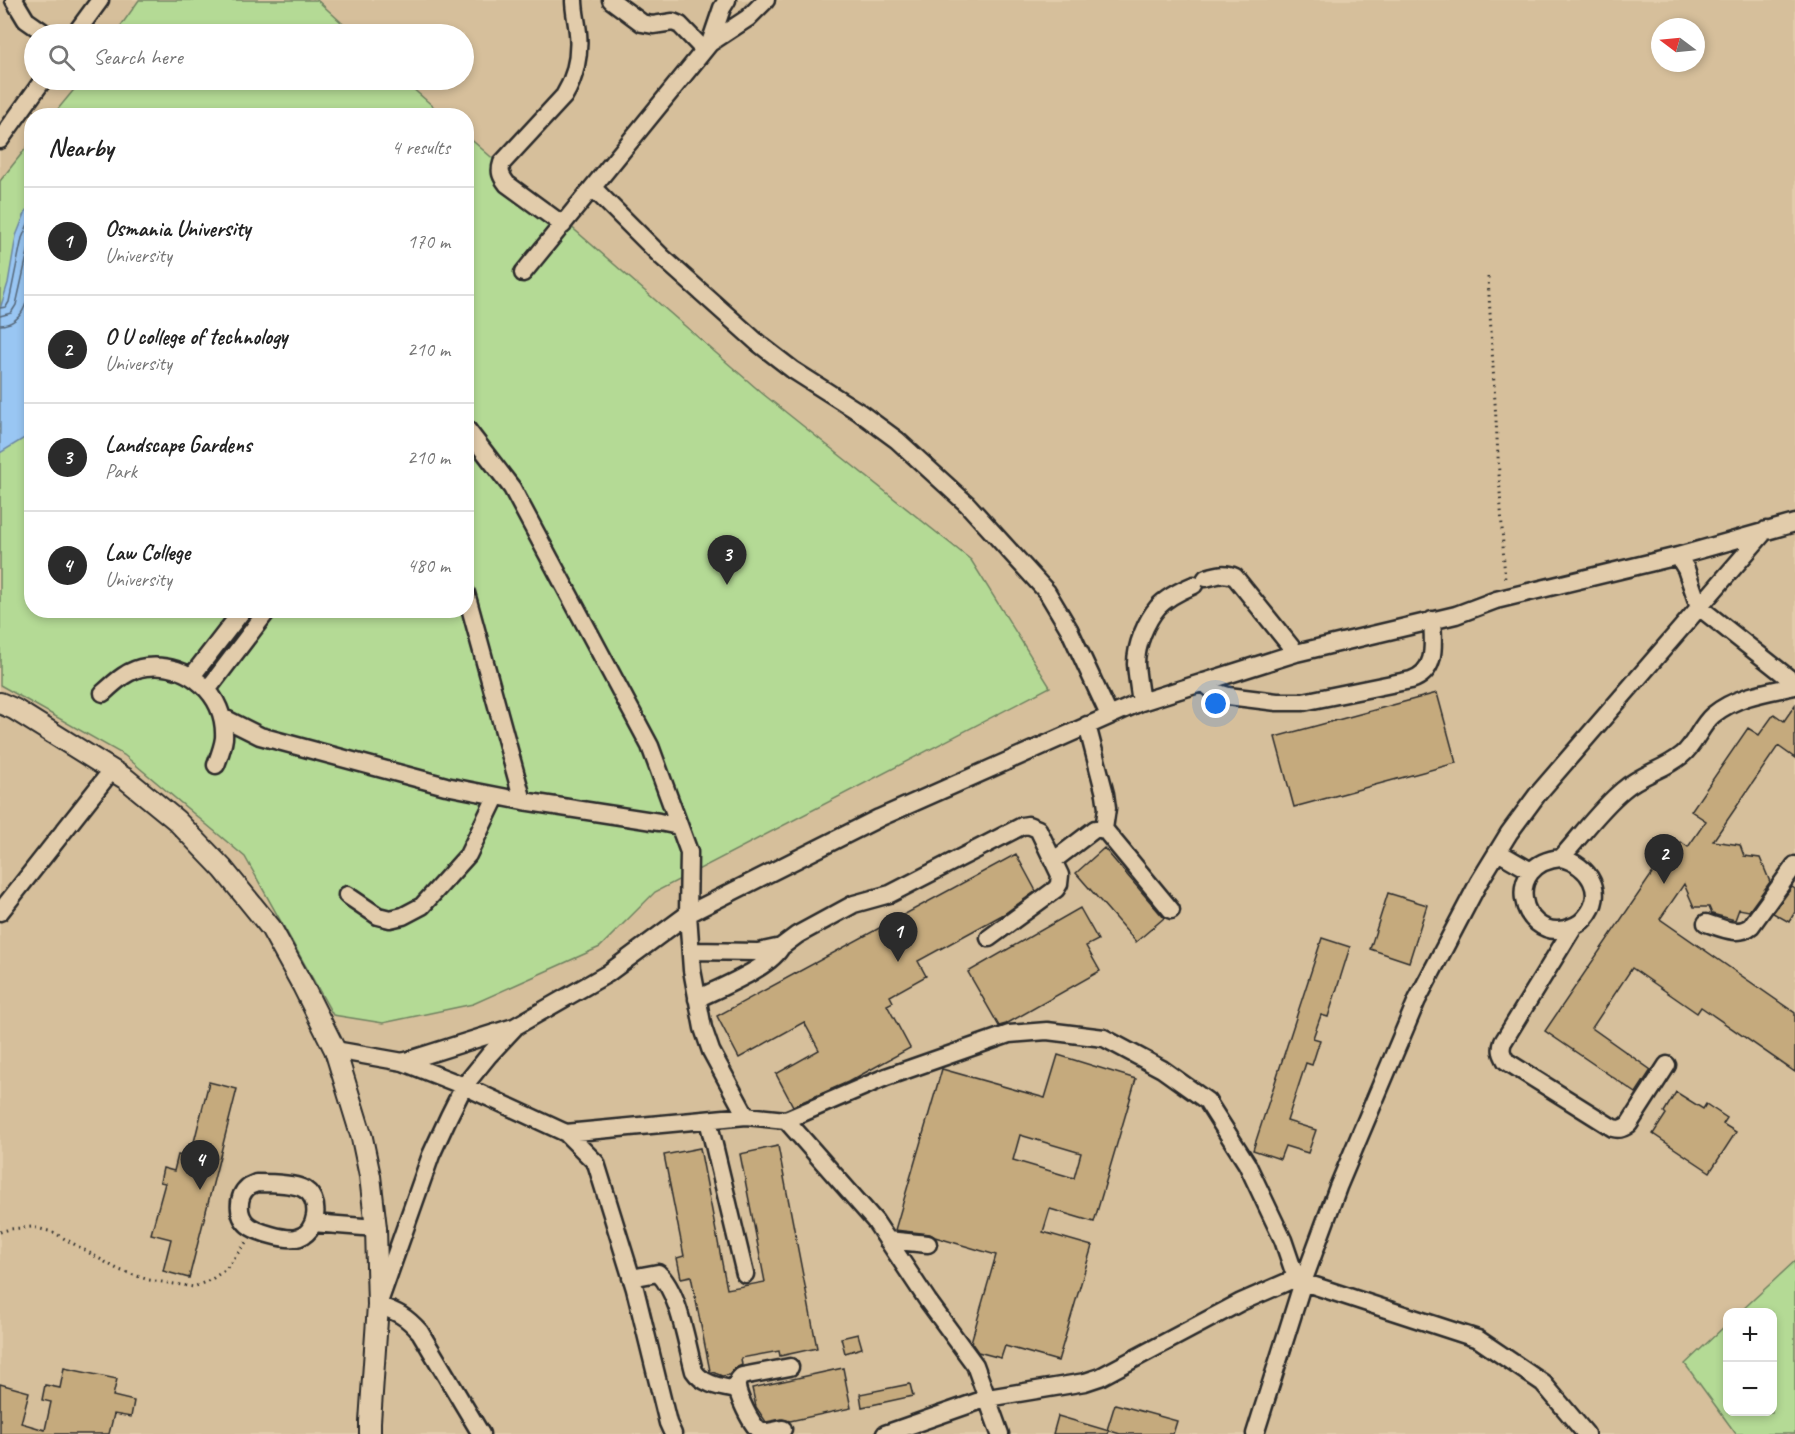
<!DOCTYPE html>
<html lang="en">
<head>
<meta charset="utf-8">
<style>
  :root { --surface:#fff; --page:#f6f6f6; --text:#222; --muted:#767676; --line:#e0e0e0; --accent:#2b2b2b }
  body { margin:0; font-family:Caveat,sans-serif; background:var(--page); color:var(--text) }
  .controls { position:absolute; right:18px; bottom:18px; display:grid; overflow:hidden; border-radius:12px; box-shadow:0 3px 9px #0003 }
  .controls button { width:54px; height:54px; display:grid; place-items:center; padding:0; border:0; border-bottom:2px solid var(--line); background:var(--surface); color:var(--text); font:30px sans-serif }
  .compass { position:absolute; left:1651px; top:18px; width:54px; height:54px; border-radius:50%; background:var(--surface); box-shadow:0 3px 9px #0003; rotate:286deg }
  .you { position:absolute; left:1216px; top:704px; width:21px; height:21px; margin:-15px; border:4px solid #fff; border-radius:50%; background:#1a73e8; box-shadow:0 0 0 9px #1a73e833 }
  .badge { display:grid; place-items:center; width:39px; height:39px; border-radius:50%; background:var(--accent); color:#fff; font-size:20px; font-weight:700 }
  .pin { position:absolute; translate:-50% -50px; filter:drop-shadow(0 2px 3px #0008) }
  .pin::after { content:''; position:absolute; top:32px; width:21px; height:18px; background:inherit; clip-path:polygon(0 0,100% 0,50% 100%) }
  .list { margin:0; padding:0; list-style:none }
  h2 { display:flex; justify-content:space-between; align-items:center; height:78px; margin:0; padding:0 24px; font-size:26px }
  h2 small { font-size:20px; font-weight:400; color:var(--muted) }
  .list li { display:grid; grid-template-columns:39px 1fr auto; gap:18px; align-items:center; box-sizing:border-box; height:108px; padding:0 24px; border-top:2px solid var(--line) }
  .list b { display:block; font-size:22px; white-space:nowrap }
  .list p { margin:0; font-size:20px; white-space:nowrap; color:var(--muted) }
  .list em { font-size:20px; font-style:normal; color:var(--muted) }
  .icon { flex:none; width:33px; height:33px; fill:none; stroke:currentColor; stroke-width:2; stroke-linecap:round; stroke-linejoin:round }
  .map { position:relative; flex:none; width:1795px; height:1434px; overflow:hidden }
  .search { position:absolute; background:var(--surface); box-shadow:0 3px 9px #0003; left:24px; top:24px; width:450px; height:66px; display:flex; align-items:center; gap:15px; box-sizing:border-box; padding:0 21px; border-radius:33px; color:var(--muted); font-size:22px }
  .panel { position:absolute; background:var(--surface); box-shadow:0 3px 9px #0003; left:24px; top:108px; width:450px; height:510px; border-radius:24px }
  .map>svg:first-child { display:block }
  .built { fill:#d6bf9b; fill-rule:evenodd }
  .green { fill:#b4da95; stroke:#708260; stroke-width:1.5 }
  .water { fill:#99c6f3; stroke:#6d88a3; stroke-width:1.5 }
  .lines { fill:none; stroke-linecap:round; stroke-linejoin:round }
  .shore { stroke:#57697b; stroke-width:1.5 }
  .building { fill:#c5aa7d; stroke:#2b2b2b; stroke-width:1.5; fill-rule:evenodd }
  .minor-casing { stroke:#2b2b2b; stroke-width:21 }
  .major-casing { stroke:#2b2b2b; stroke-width:24 }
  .path { stroke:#2b2b2b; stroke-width:3; stroke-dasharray:1.5 4.5; stroke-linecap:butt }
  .minor { stroke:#e2ccab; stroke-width:16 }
  .major { stroke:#e2ccab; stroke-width:20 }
</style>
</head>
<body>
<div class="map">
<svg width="1795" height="1434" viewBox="0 0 1795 1434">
  <rect width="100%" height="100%" fill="#e2ccab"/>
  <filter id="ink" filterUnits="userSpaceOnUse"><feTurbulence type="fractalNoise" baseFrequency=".0167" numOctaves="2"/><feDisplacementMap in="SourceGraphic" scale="12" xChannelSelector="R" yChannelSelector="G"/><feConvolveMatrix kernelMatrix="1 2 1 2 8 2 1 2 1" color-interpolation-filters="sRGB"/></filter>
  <g filter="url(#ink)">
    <path class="built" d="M0 0H1795V1434H0ZM1660 27H1696V63H1660ZM34 34H464V80H34ZM32 116H466V610H32ZM1728 1312H1772V1412H1728Z"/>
    <path class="green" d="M139 0H317L354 34H115Z
      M82 80H403L443 115H53Z
      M467 136 763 394 971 560 1050 687 655 892 600 947 473 1004 383 1023 333 1015 245 857 124 755 0 685V181L31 142 32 610H466Z
      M1795 1261V1434H1736L1685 1364 1727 1324 1728 1412H1772V1312H1740Z"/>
    <path class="water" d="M31 208V434L0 453V309L8 283 16 236 26 211Z"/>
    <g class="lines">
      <path class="shore" d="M0 308 6 307 9 302 22 238 32 215
        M0 316 11 313 16 305 32 234
        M0 325C25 324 28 298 32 278"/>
    </g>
    <path class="building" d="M1437 693 1456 763 1294 807 1275 737Z
      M1795 705V758L1778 746 1713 841 1740 845 1744 856 1760 858 1770 882 1749 911 1739 909 1735 920 1712 914 1709 907H1694L1684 884 1660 919 1795 1013V1072L1701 1007 1697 1013 1632 968 1592 1028 1651 1070 1636 1093 1545 1031 1671 846 1676 849 1681 842 1688 847 1706 821 1691 811 1748 728 1759 735 1774 714 1784 721Z
      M1104 848 1164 918 1136 942 1076 873Z
      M1016 854 1036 891 1004 914 918 961 926 976 890 996 893 1002 887 1005 910 1048 848 1082 793 1106 776 1074 819 1050 804 1022 739 1058 717 1016Z
      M1792 887 1795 889V912L1789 922 1773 913Z
      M1388 893 1427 905 1409 962 1370 949Z
      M1080 908 1098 940 1086 946 1100 971 1006 1024 999 1026 968 972Z
      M1322 938 1350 947 1328 1017 1321 1015 1313 1038 1320 1040 1312 1065 1306 1063 1287 1121 1316 1130 1308 1153 1285 1146 1280 1159 1253 1150Z
      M1058 1055 1136 1079 1094 1222 1050 1209 1043 1232 1092 1246 1058 1361 1005 1346 1001 1358 978 1352 971 1342 996 1255 935 1237 930 1234 895 1230 942 1069 1045 1098ZM1020 1135 1081 1153 1074 1178 1013 1160Z
      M209 1082 237 1089 189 1278 163 1271 171 1239 151 1234 165 1183 160 1182 163 1168 174 1171 178 1155 190 1158Z
      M1676 1092 1703 1109 1706 1104 1727 1118 1723 1124 1736 1132 1710 1172 1653 1134 1666 1114 1664 1112Z
      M778 1146 817 1348 780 1356 779 1351 741 1358 742 1365 735 1368 729 1375 722 1376 710 1371 691 1276 681 1278 677 1258 684 1256 664 1155 700 1148 727 1289 765 1282 740 1154Z
      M858 1334 862 1348 845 1353 841 1338Z
      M64 1368 117 1379 113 1396 134 1401 131 1417 114 1414 109 1434H0V1384L29 1392 21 1423 45 1430 51 1402 42 1400 45 1385 60 1388Z
      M843 1368 851 1408 790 1421 782 1419 766 1422 756 1407 752 1388Z
      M910 1384 913 1396 862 1407 860 1394Z
      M1115 1404 1177 1421 1173 1434H1120L1107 1430Z
      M1058 1416 1109 1431 1108 1434H1053Z"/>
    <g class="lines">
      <defs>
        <path id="minor" d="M14 0 26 20 46 34
          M611 0 642 23 653 25 673 22 680 25 704 50
          M75 34 100 0
          M710 43 722 8 727 0
          M0 140 43 80
          M593 188 662 257 758 343 793 370 859 412 897 440 967 504 1047 592 1069 629 1109 715
          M563 225 507 184C501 176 499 172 502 163L564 96C575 78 580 55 578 33 577 22 574 11 574 0
          M523 273 710 43 748 18 766 0
          M466 428 512 488 650 746 689 852 688 914 692 970 703 1028 711 1051 746 1116
          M1678 556 1686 569 1699 607 1795 683
          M1206 578C1216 575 1225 572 1235 577L1296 653
          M466 593 523 801
          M192 676 243 610
          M1203 682 1215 692 1228 696 1277 702H1303L1411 680C1438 671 1433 643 1432 620
          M208 689 268 610
          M103 693C116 681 129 669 146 667 189 662 226 695 224 738 223 747 219 757 216 765
          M1141 702C1139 689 1137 677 1136 664 1136 645 1146 621 1158 607 1167 597 1182 590 1194 585
          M222 717 260 736 446 786 523 801 659 822 679 826
          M1087 725 1105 794 1107 808 1104 829
          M1498 852 1531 871
          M1561 858C1589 865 1607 893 1585 918 1580 924 1573 927 1565 929 1520 939 1502 863 1561 858 1581 836 1600 809 1623 790 1641 774 1664 770 1682 755 1695 745 1700 726 1713 715 1736 696 1767 692 1795 686
          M1053 861 1095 829H1104L1171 910
          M347 895 378 916 390 919 403 916 422 906 468 855 496 797
          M0 912 112 770
          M1706 923C1720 927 1738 937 1751 926L1795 865
          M1574 926 1503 1042C1500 1050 1502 1054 1506 1061L1613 1128C1620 1130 1624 1128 1629 1124L1667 1065
          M691 951 758 952 781 947 797 935 854 904 890 894 1022 826 1028 825 1038 829 1060 875 1059 884 1056 889 989 938
          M697 999C719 988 767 969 780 949
          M335 1050 403 1062 514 1027
          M403 1062 464 1086 566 1133
          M708 1120 745 1274
          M786 1120 886 1077 1009 1034 1047 1031 1104 1038 1162 1069 1207 1101 1247 1164 1283 1240 1296 1278 1303 1282 1478 1339 1543 1383 1586 1434
          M256 1183C269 1183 291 1183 302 1188 323 1197 318 1235 296 1238 285 1240 256 1232 248 1225 237 1216 237 1196 248 1187 250 1185 253 1185 256 1183Z
          M313 1223 376 1228
          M887 1240 928 1244
          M631 1278 658 1273C679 1292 686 1342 694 1371 703 1385 722 1387 737 1390
          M783 1429C777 1430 766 1434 760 1431 752 1427 736 1393 737 1384 738 1379 739 1379 742 1376L790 1367
          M481 1434 420 1332C406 1316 397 1312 378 1305L431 1155 449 1116 464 1086 489 1055 516 1026 607 974 688 914 879 818 1141 702 1296 653 1456 615 1496 600 1678 556 1795 523
          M673 1434 668 1423 635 1289 596 1163 566 1133 746 1116 786 1120 875 1221 928 1301 975 1365 1000 1434
          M885 1434 988 1398 1085 1382 1100 1377 1241 1302 1296 1278
          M1255 1434 1303 1282 1338 1187 1417 1000 1479 882 1509 833 1537 795 1766 530"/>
        <path id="major" d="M0 703 14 709 126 779 176 820 223 869 271 928 303 986 335 1050 362 1138 370 1176 376 1228 378 1305 370 1422V1434"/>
      </defs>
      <use href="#minor" class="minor-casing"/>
      <use href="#major" class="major-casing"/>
      <path class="path" d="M1488 277 1505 581
        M0 1232 10 1229 32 1227 53 1232 119 1270 149 1280 194 1287 212 1279 226 1269 247 1241"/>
      <use href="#minor" class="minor"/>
      <use href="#major" class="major"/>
    </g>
  </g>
</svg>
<div class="controls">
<button>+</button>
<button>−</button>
</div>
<svg class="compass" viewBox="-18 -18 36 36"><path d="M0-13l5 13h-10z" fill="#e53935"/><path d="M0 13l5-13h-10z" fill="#767676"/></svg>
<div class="you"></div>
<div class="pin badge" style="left:898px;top:962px">1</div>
<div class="pin badge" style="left:1664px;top:884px">2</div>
<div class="pin badge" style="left:727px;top:585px">3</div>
<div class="pin badge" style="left:200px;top:1190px">4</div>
<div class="search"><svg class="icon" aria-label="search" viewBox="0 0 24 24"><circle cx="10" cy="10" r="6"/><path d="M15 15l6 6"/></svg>Search here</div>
<section class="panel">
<h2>Nearby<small>4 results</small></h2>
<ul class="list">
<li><span class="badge">1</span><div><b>Osmania University</b><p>University</p></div><em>170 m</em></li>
<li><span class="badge">2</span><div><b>O U college of technology</b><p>University</p></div><em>210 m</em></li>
<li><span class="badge">3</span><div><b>Landscape Gardens</b><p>Park</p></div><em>210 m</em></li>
<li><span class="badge">4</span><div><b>Law College</b><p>University</p></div><em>480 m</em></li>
</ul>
</section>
</div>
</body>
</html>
